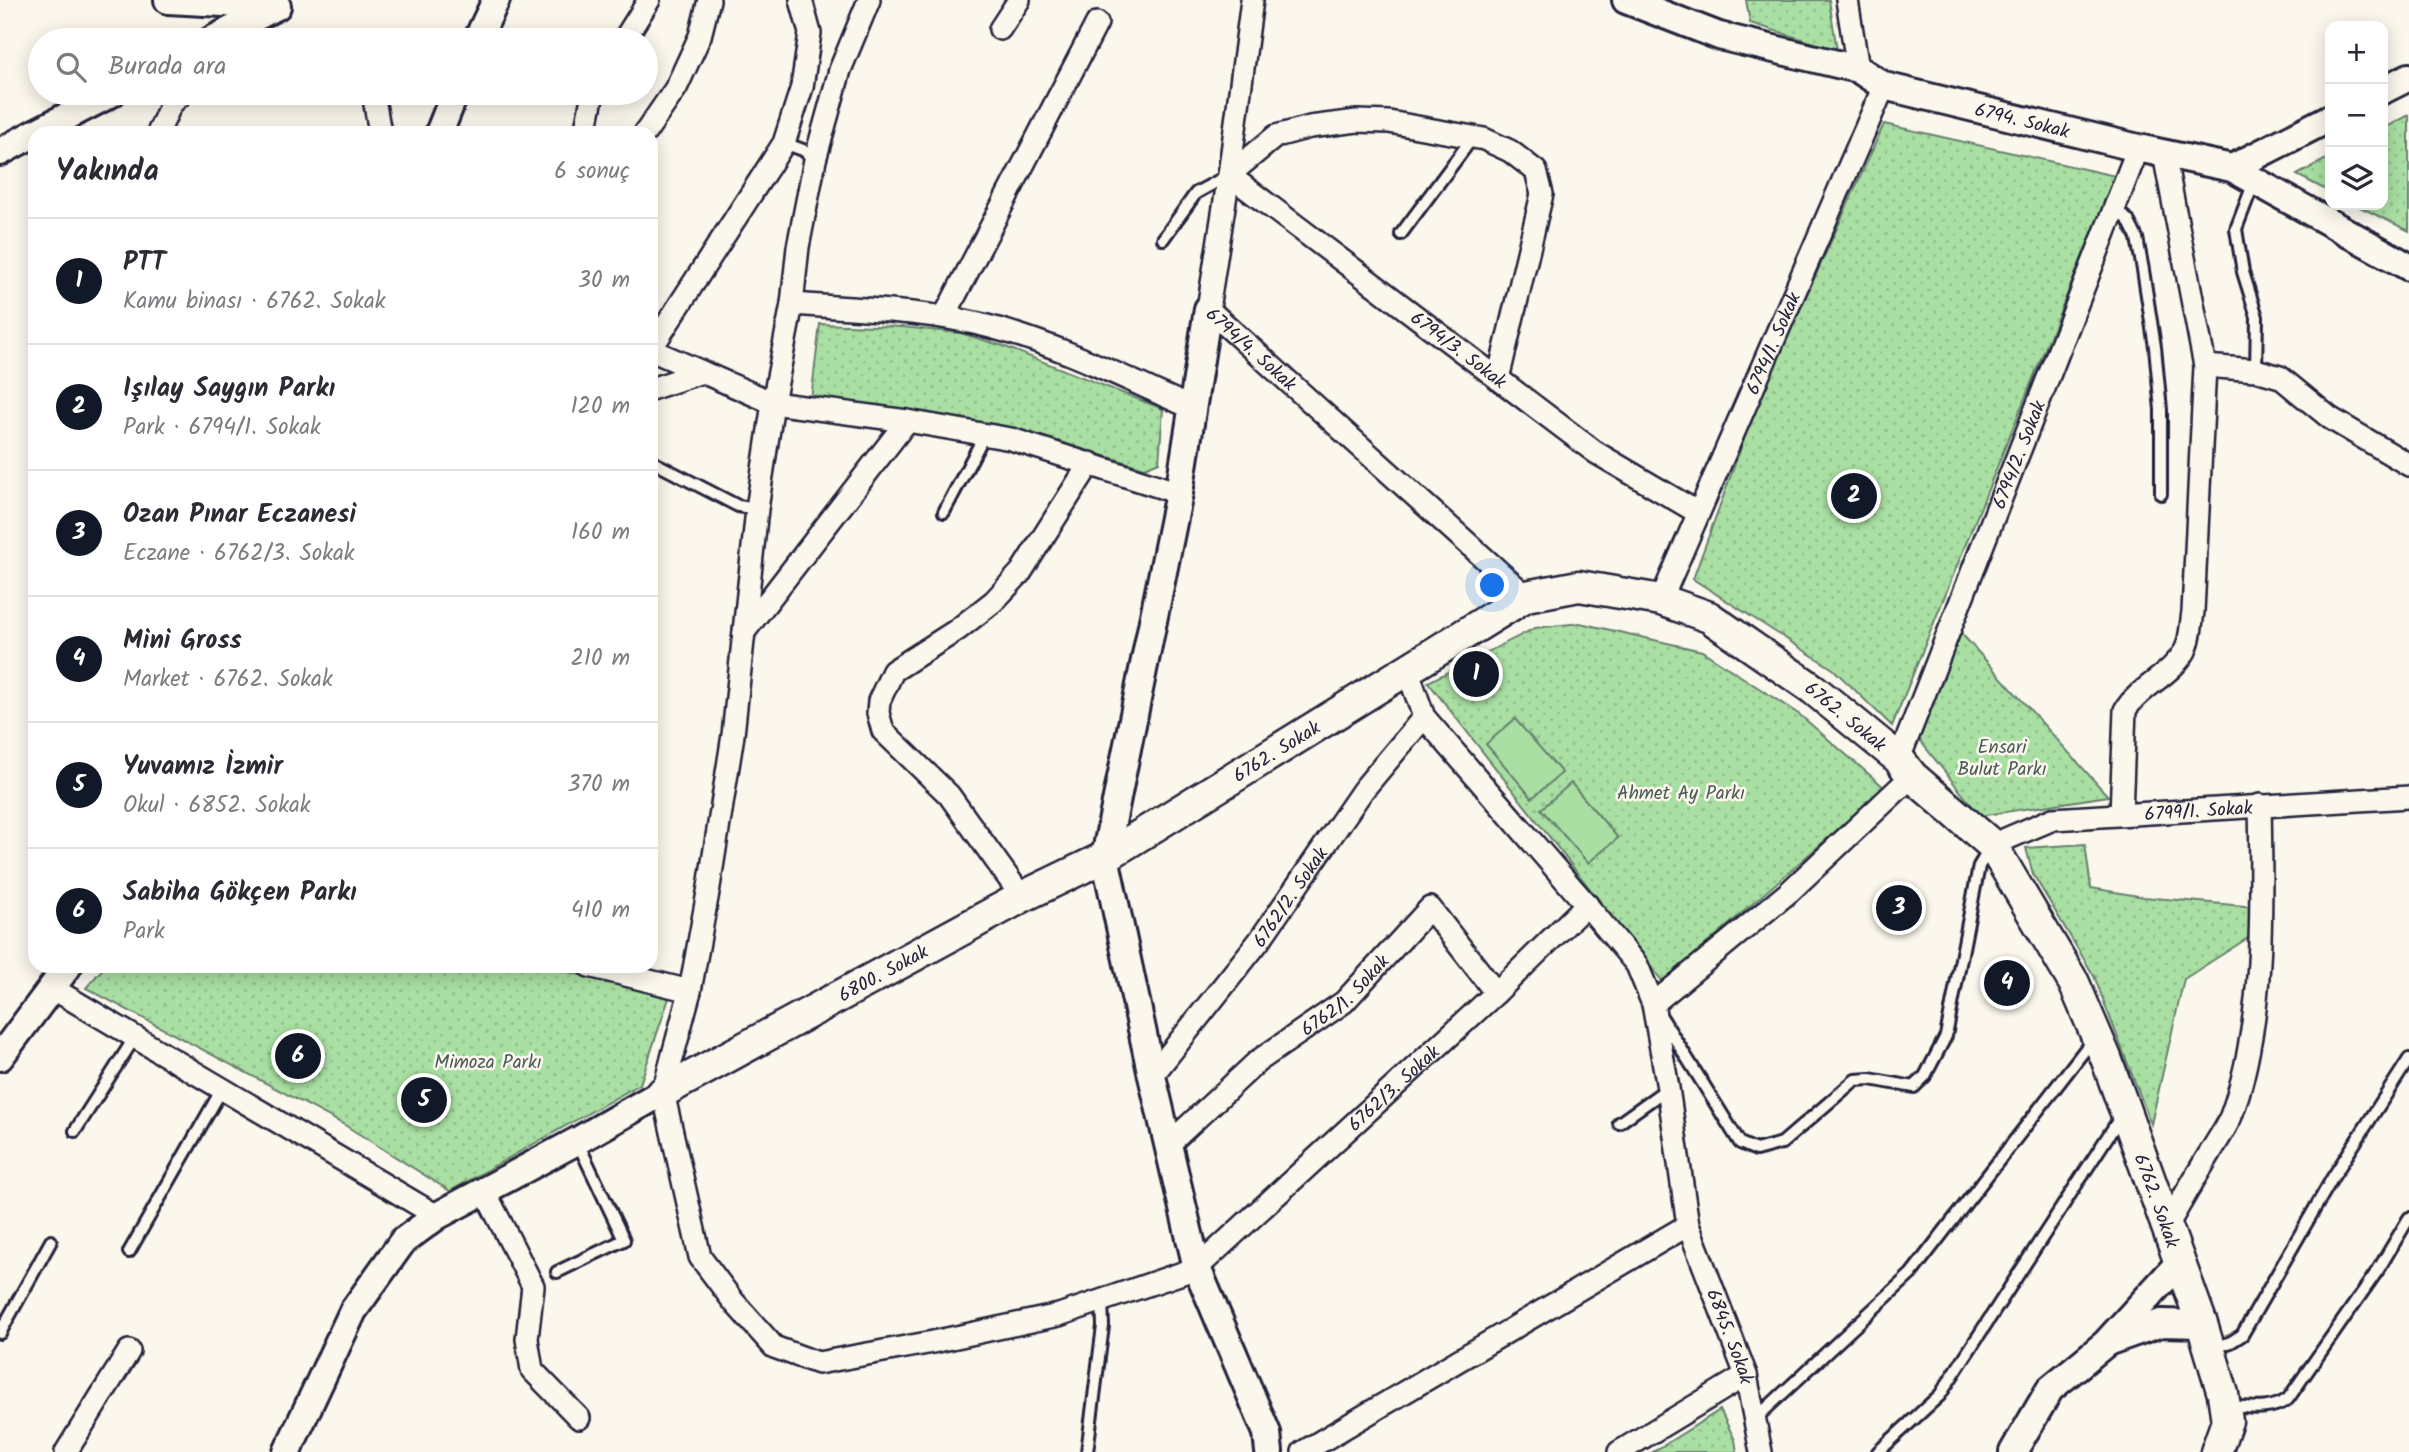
<!DOCTYPE html>
<html lang="tr">
<head>
<meta charset="utf-8">
<style>
  :root { --surface:#fff; --page:#f7f7f7; --text:#2b2b33; --muted:#7c7c81; --line:#e1e1e2; --accent:#111827 }
  body { margin:0; font-family:Kalam,sans-serif; background:var(--page); color:var(--text) }
  .controls { position:absolute; right:21px; top:21px; display:grid; overflow:hidden; border-radius:14px; box-shadow:0 4px 18px #0003 }
  .controls button { width:63px; height:63px; display:grid; place-items:center; padding:0; border:0; border-bottom:2px solid var(--line); background:var(--surface); color:var(--text); font:35px sans-serif }
  .you { position:absolute; left:1493px; top:586px; width:24px; height:24px; margin:-18px; border:5px solid #fff; border-radius:50%; background:#1a73e8; box-shadow:0 0 0 10px #1a73e833 }
  .badge { display:grid; place-items:center; width:46px; height:46px; border-radius:50%; background:var(--accent); color:#fff; font-size:23px; font-weight:700 }
  .pin { position:absolute; translate:-50% -50%; border:4px solid #fff; box-shadow:0 2px 7px #0006 }
  .list { margin:0; padding:0; list-style:none }
  h2 { display:flex; justify-content:space-between; align-items:center; height:91px; margin:0; padding:0 28px; font-size:30px }
  h2 small { font-size:23px; font-weight:400; color:var(--muted) }
  .list li { display:grid; grid-template-columns:46px 1fr auto; gap:21px; align-items:center; box-sizing:border-box; height:126px; padding:0 28px; border-top:2px solid var(--line) }
  .list b { display:block; font-size:26px; white-space:nowrap }
  .list p { margin:0; font-size:23px; white-space:nowrap; color:var(--muted) }
  .list em { font-size:23px; font-style:normal; color:var(--muted) }
  .icon { flex:none; width:38px; height:38px; fill:none; stroke:currentColor; stroke-width:2; stroke-linecap:round; stroke-linejoin:round }
  .map { position:relative; flex:none; width:2409px; height:1452px; overflow:hidden }
  .search { position:absolute; background:var(--surface); box-shadow:0 4px 18px #0003; left:28px; top:28px; width:630px; height:77px; display:flex; align-items:center; gap:18px; box-sizing:border-box; padding:0 24px; border-radius:38px; color:var(--muted); font-size:26px }
  .panel { position:absolute; background:var(--surface); box-shadow:0 4px 18px #0003; left:28px; top:126px; width:630px; height:847px; border-radius:21px }
  .map>svg:first-child { display:block }
  .park { fill:url(#park-dots); stroke:#66806e; stroke-width:2 }
  .pitch { fill:#a9dfa2; stroke:#66806e; stroke-width:2 }
  .lines { fill:none; stroke-linecap:round; stroke-linejoin:round }
  .service-casing { stroke:#22223b; stroke-width:16 }
  .minor-casing { stroke:#22223b; stroke-width:26 }
  .tertiary-casing { stroke:#22223b; stroke-width:32 }
  .secondary-casing { stroke:#22223b; stroke-width:35 }
  .service { stroke:#fbf7ec; stroke-width:10 }
  .minor { stroke:#fbf7ec; stroke-width:21 }
  .tertiary { stroke:#fbf7ec; stroke-width:26 }
  .secondary { stroke:#fbf7ec; stroke-width:30 }
  .labels { text-anchor:middle; stroke-width:5; stroke-linejoin:round; paint-order:stroke }
  .street-label { font-size:19px; fill:#22223b; stroke:#fbf7ec }
  .park-label { font-size:19px; fill:#4a5b5a; stroke:#fbf7ec }
</style>
</head>
<body>
<div class="map">
<svg width="2409" height="1452" viewBox="0 0 2409 1452">
  <defs>
    <pattern id="park-dots" width="8" height="8" patternUnits="userSpaceOnUse" patternTransform="scale(1.75)"><rect width="8" height="8" fill="#a9dfa2"/><path d="M2 2h.1M6 6h.1" fill="none" stroke="#91bf8c" stroke-width="1.8" stroke-linecap="round"/></pattern>
  </defs>
  <rect width="100%" height="100%" fill="#fbf7ec"/>
  <filter id="ink" filterUnits="userSpaceOnUse"><feTurbulence type="fractalNoise" baseFrequency=".0143" numOctaves="2"/><feDisplacementMap in="SourceGraphic" scale="14" xChannelSelector="R" yChannelSelector="G"/><feConvolveMatrix kernelMatrix="1 2 1 2 8 2 1 2 1" color-interpolation-filters="sRGB"/></filter>
  <g filter="url(#ink)">
    <path class="park" d="M1746 0H1829L1837 50 1750 23Z
      M2409 115V231L2356 205H2383V129Z
      M1884 124 2115 176 1892 726 1833 669 1693 579 1754 412Z
      M2330 157V192L2297 175Z
      M820 324 902 327 960 333 1003 346 1163 409 1159 462 1145 468 1014 428 904 410 811 399Z
      M1580 623 1702 651 1800 715 1885 788 1663 982 1428 682 1535 628Z
      M1960 632 2108 796 1980 816 1918 738Z
      M2085 844 2091 888 2144 897 2255 907 2254 934 2184 979 2151 1124 2094 976 2033 874 2026 848Z
      M105 966H545L669 998 640 1084 450 1191 343 1124 86 988Z
      M1720 1410 1735 1440 1737 1452H1653Z"/>
    <path class="pitch" d="M1515 719 1562 773 1532 798 1486 744Z
      M1571 783 1618 838 1588 863 1541 809Z"/>
    <g class="lines">
      <defs>
        <path id="service" d="M784 143 803 150 815 160
          M2254 182 2236 229 2243 272 2257 317 2256 370
          M2115 209 2128 220 2137 238 2143 270 2155 347 2161 410V494
          M1401 234 1473 137
          M1163 239 1196 193 1227 176
          M651 461 738 506 757 509
          M944 512 985 434
          M1662 1018 1740 1143 1756 1150 1782 1143 1855 1080 1870 1079 1914 1087 1925 1076 1946 1036 1979 866 1990 848
          M1619 1123 1668 1088
          M75 1131 135 1037
          M129 1252 222 1089
          M557 1272 624 1240 577 1141
          M0 1333 51 1241
          M2210 1349 2231 1342 2242 1335 2333 1177 2409 1059
          M2228 1406C2250 1407 2269 1412 2288 1399L2378 1270 2409 1218
          M1755 1419 1911 1274 2094 1038
          M1087 1452 1103 1326 1102 1300
          M1878 1452 1940 1395 2121 1116"/>
        <g id="minor">
          <path id="s1" d="M869 0 840 70 815 160 798 247 792 304 773 403 757 509 733 735 709 887 690 991 663 1092 700 1257 733 1301 774 1347 818 1363 933 1342 1059 1315 1197 1268 1496 993 1587 904"/>
          <path id="s2" d="M1252 0 1229 175 1208 309 1526 596"/>
          <path d="M1847 0 1858 69"/>
          <path d="M1000 29 1019 0"/>
          <path d="M624 40 649 0"/>
          <path d="M373 93 380 133"/>
          <path d="M158 133 171 104 183 93"/>
          <path d="M585 133 593 93"/>
          <path d="M645 133 676 88 700 36 709 0"/>
          <path d="M792 304C856 309 921 310 983 325 1056 343 1124 378 1192 408"/>
          <path d="M944 317 1097 23"/>
          <path d="M651 349 784 143 802 87 810 33 801 0"/>
          <path d="M651 350 702 372"/>
          <path d="M2205 366 2256 370 2280 377 2330 418 2409 465"/>
          <path id="s3" d="M1498 379 1542 194 1536 171 1510 151 1484 139 1389 122 1357 121 1310 127 1276 136 1229 175 1595 452 1697 512"/>
          <path d="M651 389 702 372 773 403 907 421 1011 439 1179 493"/>
          <path id="s4" d="M1661 600 1884 86"/>
          <path d="M744 632 907 421"/>
          <path id="s5" d="M1407 669 1424 717 1580 897 1637 965 1653 1004 1668 1088 1688 1225 1746 1375 1761 1452"/>
          <path id="s6" d="M1899 759 2138 148"/>
          <path d="M2121 814 2125 710C2141 686 2170 676 2185 651 2191 640 2191 623 2193 612L2205 366 2164 154"/>
          <path id="s7" d="M1992 845 2053 819 2409 797"/>
          <path d="M1022 897 949 795 883 731 878 713 879 701 893 671 957 630 994 601 1021 572 1090 463"/>
          <path d="M589 966 690 991"/>
          <path d="M52 988 437 1216"/>
          <path d="M1653 1004 1789 892 1912 776"/>
          <path id="s8" d="M1152 1076 1259 941 1363 790 1424 717"/>
          <path id="s9" d="M1169 1144 1258 1061 1344 1002 1430 908 1496 993"/>
          <path d="M484 1190 533 1286 527 1339 532 1370 579 1418"/>
          <path d="M2167 1226C2181 1202 2195 1177 2210 1153 2217 1141 2226 1128 2231 1116 2265 1023 2262 903 2260 805"/>
          <path d="M66 1452 129 1351"/>
          <path d="M1303 1452 1688 1225"/>
          <path d="M1619 1452 1746 1375"/>
        </g>
        <g id="tertiary">
          <path d="M168 0 277 6"/>
          <path id="s10" d="M1626 0 1719 36 1858 69 1884 86 2138 148 2232 168 2409 267"/>
          <path d="M212 40 275 7"/>
          <path d="M477 40 496 0"/>
          <path d="M2383 90 2409 77"/>
          <path d="M35 133 112 93"/>
          <path d="M439 133 455 93"/>
          <path d="M0 152 35 133"/>
          <path d="M2232 168 2330 118"/>
          <path d="M1208 309 1179 493 1105 857 1152 1076 1197 1268 1267 1433 1269 1452"/>
          <path d="M0 1057 68 966"/>
          <path d="M2110 1341 2161 1323 2202 1324"/>
          <path d="M287 1452 353 1311 403 1241 437 1216 577 1141 663 1092"/>
          <path d="M2013 1452 2050 1389 2106 1343 2179 1263"/>
        </g>
        <g id="secondary">
          <path id="s11" d="M663 1092 1022 897 1105 857 1526 596 1579 586 1661 600 1709 617 1813 689 1899 759 1912 776 1992 845 2074 983 2106 1058 2202 1324 2223 1394 2227 1421 2216 1452"/>
        </g>
      </defs>
      <use href="#service" class="service-casing"/>
      <use href="#minor" class="minor-casing"/>
      <use href="#tertiary" class="tertiary-casing"/>
      <use href="#secondary" class="secondary-casing"/>
      <use href="#service" class="service"/>
      <use href="#minor" class="minor"/>
      <use href="#tertiary" class="tertiary"/>
      <use href="#secondary" class="secondary"/>
    </g>
  </g>
  <g class="labels">
    <g class="street-label">
      <text dy="7" stroke="none"><textPath href="#s10" startOffset="416">6794. Sokak</textPath></text>
      <text dy="7" stroke="none"><textPath href="#s4" startOffset="280">6794/1. Sokak</textPath></text>
      <text dy="7" stroke="none"><textPath href="#s2" startOffset="371">6794/4. Sokak</textPath></text>
      <text dy="7" stroke="none"><textPath href="#s3" startOffset="836">6794/3. Sokak</textPath></text>
      <text dy="7" stroke="none"><textPath href="#s6" startOffset="327">6794/2. Sokak</textPath></text>
      <text dy="7" stroke="none"><textPath href="#s11" startOffset="1353">6762. Sokak</textPath></text>
      <text dy="7" stroke="none"><textPath href="#s11" startOffset="702">6762. Sokak</textPath></text>
      <text dy="7" stroke="none"><textPath href="#s7" startOffset="212">6799/1. Sokak</textPath></text>
      <text dy="7" stroke="none"><textPath href="#s8" startOffset="226">6762/2. Sokak</textPath></text>
      <text dy="7" stroke="none"><textPath href="#s11" startOffset="250">6800. Sokak</textPath></text>
      <text dy="7" stroke="none"><textPath href="#s9" startOffset="231">6762/1. Sokak</textPath></text>
      <text dy="7" stroke="none"><textPath href="#s1" startOffset="2105">6762/3. Sokak</textPath></text>
      <text dy="7" stroke="none"><textPath href="#s11" startOffset="1942">6762. Sokak</textPath></text>
      <text dy="7" stroke="none"><textPath href="#s5" startOffset="763">6845. Sokak</textPath></text>
    </g>
    <g class="park-label">
      <text x="2002" y="753">Ensari<tspan x="2002" dy="22">Bulut Parkı</tspan></text>
      <text x="1681" y="799">Ahmet Ay Parkı</text>
      <text x="488" y="1068">Mimoza Parkı</text>
    </g>
  </g>
</svg>
<div class="controls">
<button>+</button>
<button>−</button>
<button><svg class="icon" aria-label="layers" viewBox="0 0 24 24"><path d="M12 4l9 5-9 5-9-5zM3 14l9 5 9-5"/></svg></button>
</div>
<div class="you"></div>
<div class="pin badge" style="left:1476px;top:674px">1</div>
<div class="pin badge" style="left:1854px;top:496px">2</div>
<div class="pin badge" style="left:1899px;top:908px">3</div>
<div class="pin badge" style="left:2007px;top:983px">4</div>
<div class="pin badge" style="left:424px;top:1100px">5</div>
<div class="pin badge" style="left:298px;top:1056px">6</div>
<div class="search"><svg class="icon" aria-label="search" viewBox="0 0 24 24"><circle cx="10" cy="10" r="6"/><path d="M15 15l6 6"/></svg>Burada ara</div>
<section class="panel">
<h2>Yakında<small>6 sonuç</small></h2>
<ul class="list">
<li><span class="badge">1</span><div><b>PTT</b><p>Kamu binası · 6762. Sokak</p></div><em>30 m</em></li>
<li><span class="badge">2</span><div><b>Işılay Saygın Parkı</b><p>Park · 6794/1. Sokak</p></div><em>120 m</em></li>
<li><span class="badge">3</span><div><b>Ozan Pınar Eczanesi</b><p>Eczane · 6762/3. Sokak</p></div><em>160 m</em></li>
<li><span class="badge">4</span><div><b>Mini Gross</b><p>Market · 6762. Sokak</p></div><em>210 m</em></li>
<li><span class="badge">5</span><div><b>Yuvamız İzmir</b><p>Okul · 6852. Sokak</p></div><em>370 m</em></li>
<li><span class="badge">6</span><div><b>Sabiha Gökçen Parkı</b><p>Park</p></div><em>410 m</em></li>
</ul>
</section>
</div>
</body>
</html>
